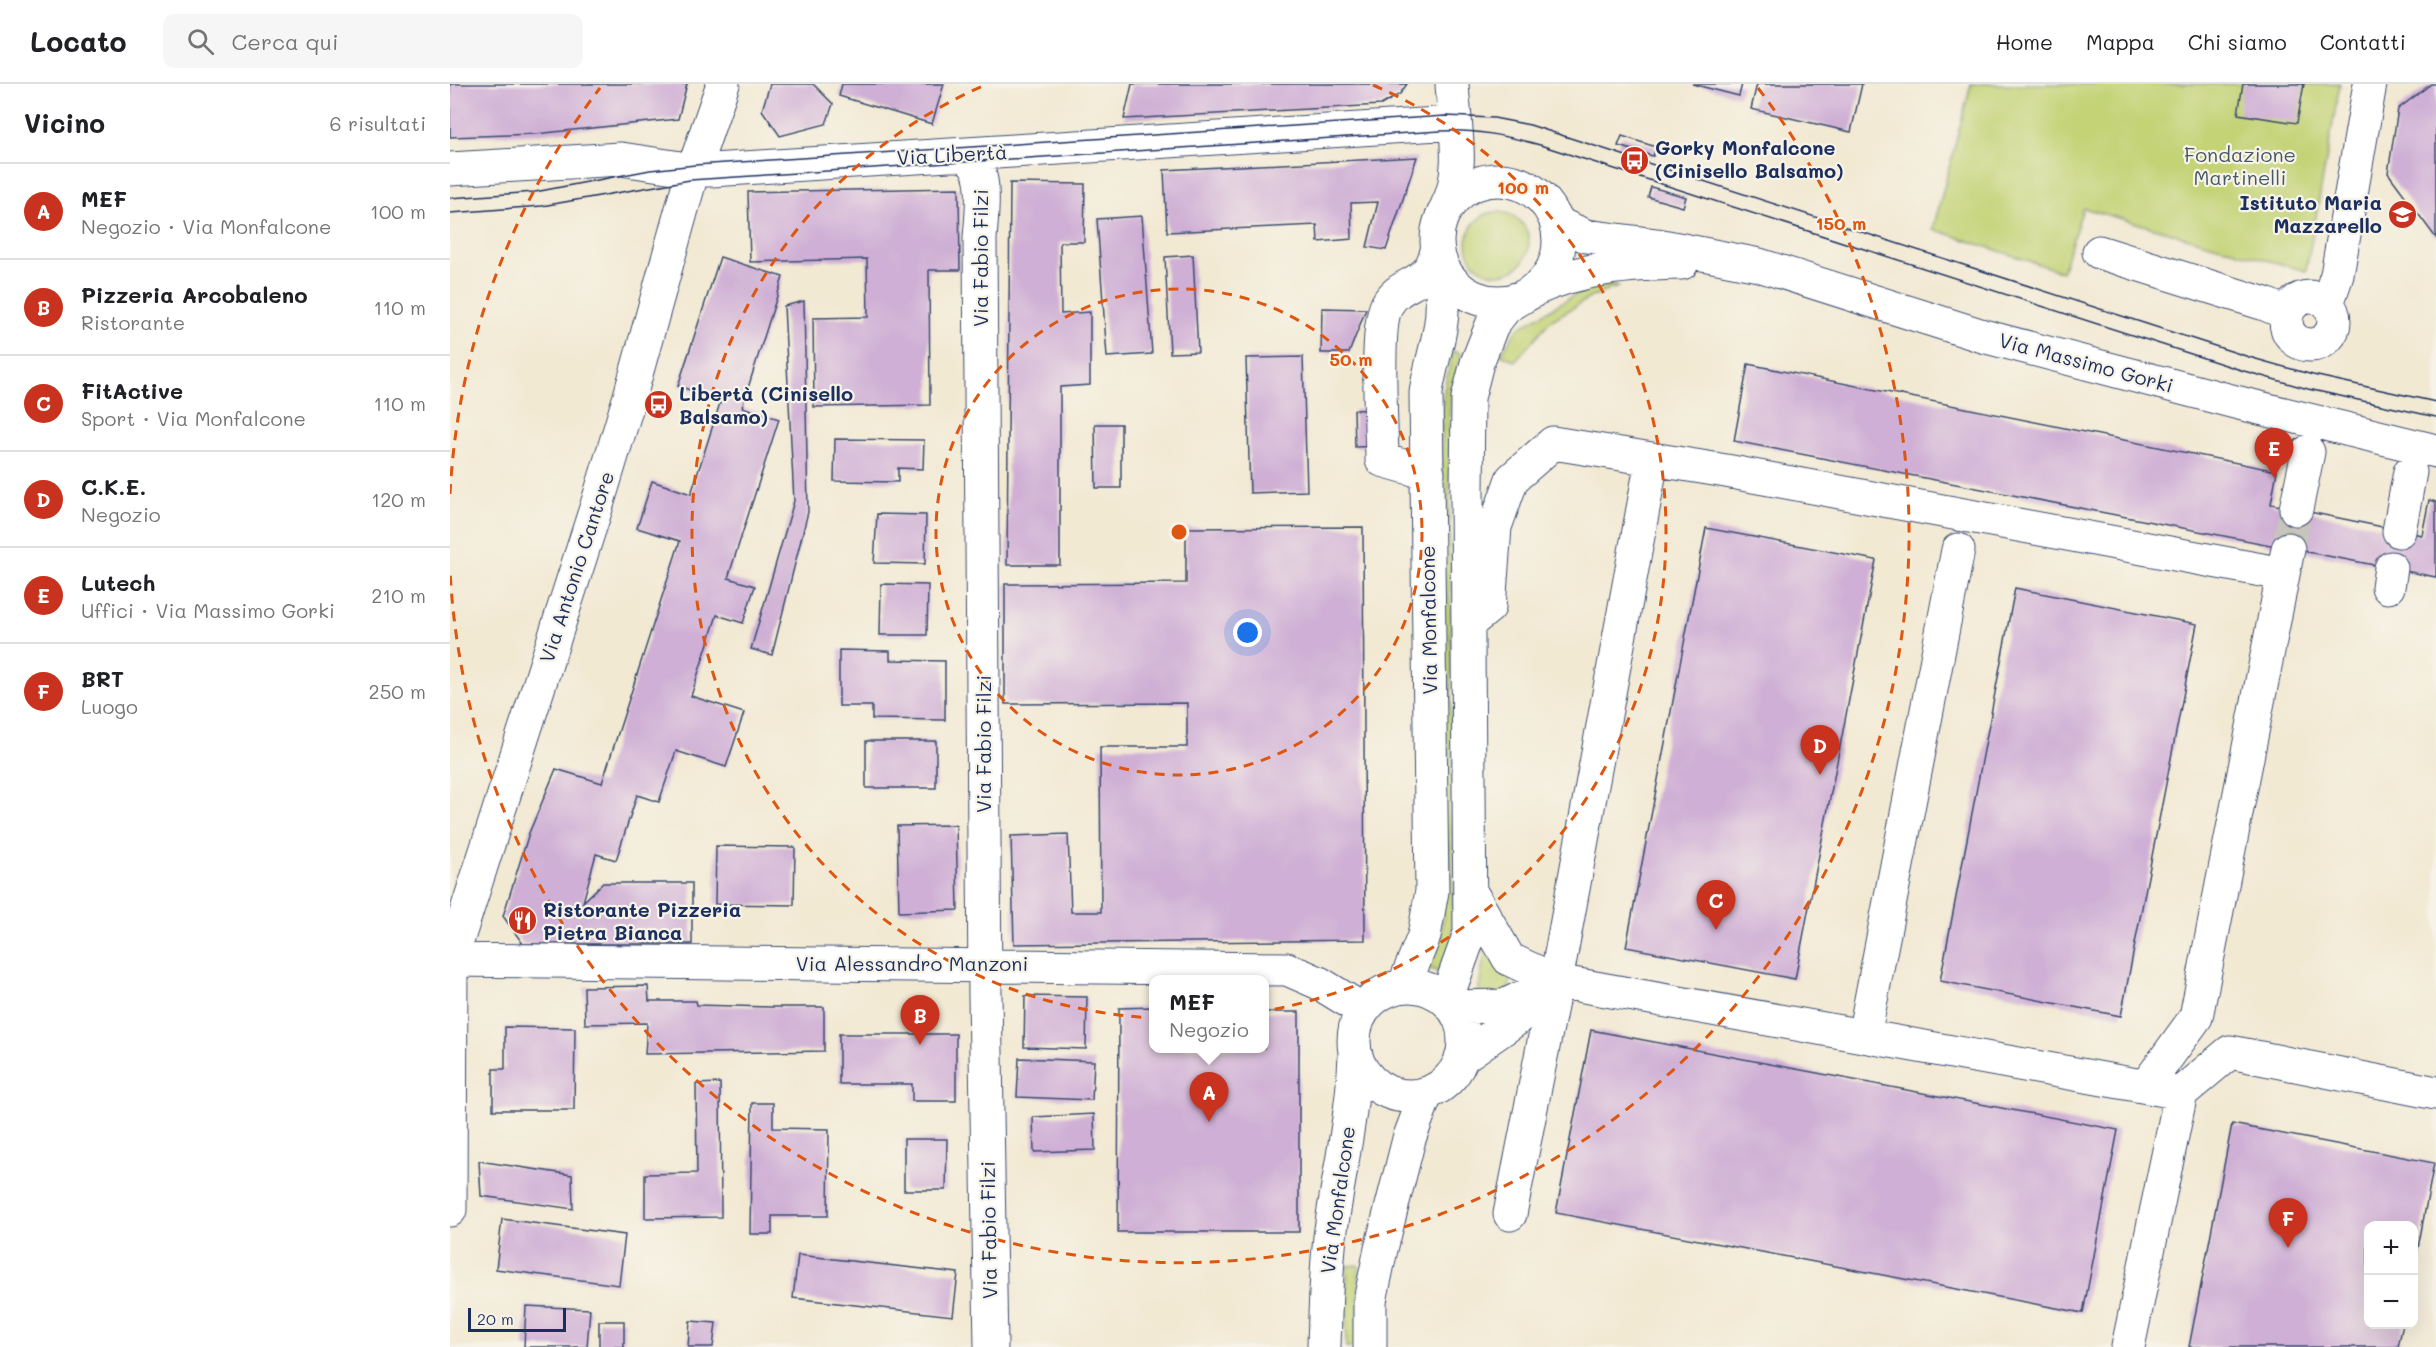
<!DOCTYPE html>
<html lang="it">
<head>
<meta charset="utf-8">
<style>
  :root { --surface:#fff; --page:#f6f6f6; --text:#202124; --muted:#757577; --line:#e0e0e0; --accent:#c8321e }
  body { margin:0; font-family:Mali,sans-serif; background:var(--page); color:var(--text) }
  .controls { position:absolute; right:18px; bottom:18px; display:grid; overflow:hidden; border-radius:12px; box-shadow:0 6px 24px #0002 }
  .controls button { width:54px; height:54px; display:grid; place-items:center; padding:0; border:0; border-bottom:2px solid var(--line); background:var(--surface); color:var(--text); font:30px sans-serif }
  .scale { position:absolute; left:18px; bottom:15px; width:98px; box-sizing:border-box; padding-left:6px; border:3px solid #1b2f5e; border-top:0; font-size:16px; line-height:21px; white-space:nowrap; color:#1b2f5e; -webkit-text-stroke:4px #f7f3e8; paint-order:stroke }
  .you { position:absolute; left:798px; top:549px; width:21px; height:21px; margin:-15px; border:4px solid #fff; border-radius:50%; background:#1a73e8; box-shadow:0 0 0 9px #1a73e833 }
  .badge { display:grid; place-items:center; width:39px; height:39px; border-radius:50%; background:var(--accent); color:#fff; font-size:20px; font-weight:700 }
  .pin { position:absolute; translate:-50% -50px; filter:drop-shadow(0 2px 3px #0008) }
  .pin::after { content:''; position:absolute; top:32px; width:21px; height:18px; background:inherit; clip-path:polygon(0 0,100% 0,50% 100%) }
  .popup { position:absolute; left:699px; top:891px; width:120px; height:78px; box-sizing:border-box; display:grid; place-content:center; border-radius:12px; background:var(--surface); filter:drop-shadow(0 2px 4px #0005); font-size:20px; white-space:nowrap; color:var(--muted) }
  .popup b { font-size:22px; color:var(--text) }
  .popup::after { content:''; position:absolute; left:50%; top:100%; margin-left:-12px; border:12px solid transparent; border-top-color:var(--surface) }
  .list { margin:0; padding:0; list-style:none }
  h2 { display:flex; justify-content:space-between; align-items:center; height:78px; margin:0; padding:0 24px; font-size:26px }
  h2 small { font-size:20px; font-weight:400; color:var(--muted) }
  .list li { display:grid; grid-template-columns:39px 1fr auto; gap:18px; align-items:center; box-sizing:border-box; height:96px; padding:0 24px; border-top:2px solid var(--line) }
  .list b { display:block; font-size:22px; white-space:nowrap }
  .list p { margin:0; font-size:20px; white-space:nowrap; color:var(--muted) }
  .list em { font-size:20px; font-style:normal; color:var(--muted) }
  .icon { flex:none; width:33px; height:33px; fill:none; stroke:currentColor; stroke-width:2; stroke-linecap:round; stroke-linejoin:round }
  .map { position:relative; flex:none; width:1986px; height:1263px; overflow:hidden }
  header { display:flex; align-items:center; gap:36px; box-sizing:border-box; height:84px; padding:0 30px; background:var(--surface); border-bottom:2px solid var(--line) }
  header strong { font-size:28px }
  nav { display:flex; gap:33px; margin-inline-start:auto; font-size:21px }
  .search { width:420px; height:54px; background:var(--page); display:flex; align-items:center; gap:15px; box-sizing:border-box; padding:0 21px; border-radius:12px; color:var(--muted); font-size:22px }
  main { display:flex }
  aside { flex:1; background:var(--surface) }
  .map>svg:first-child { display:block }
  .green { fill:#c3d376; stroke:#6f816a; stroke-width:1.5 }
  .building { fill:#cfafd5 }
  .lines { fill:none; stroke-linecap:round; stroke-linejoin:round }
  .minor-tunnel { stroke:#c7c4bc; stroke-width:33; stroke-dasharray:33 16; stroke-linecap:butt }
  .minor-casing { stroke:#3b4b70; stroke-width:35 }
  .minor { stroke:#fff; stroke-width:33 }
  .tram { stroke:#1b2f5e; stroke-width:1.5 }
  .ring { fill:none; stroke:#de5710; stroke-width:3; stroke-dasharray:10 8 }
  .labels { text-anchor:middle; stroke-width:4.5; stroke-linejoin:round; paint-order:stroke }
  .poi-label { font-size:20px; font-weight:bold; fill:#1b2f5e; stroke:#f7f3e8; text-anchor:start }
  .street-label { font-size:20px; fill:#1b2f5e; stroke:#f7f3e8 }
  .park-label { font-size:20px; fill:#455864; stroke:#f7f3e8 }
  .centre { fill:#de5710; stroke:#f7f3e8; stroke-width:3 }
  .ring-label { font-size:18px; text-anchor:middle; font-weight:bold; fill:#de5710; stroke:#f7f3e8; stroke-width:4.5; stroke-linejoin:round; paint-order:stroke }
</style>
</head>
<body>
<header>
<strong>Locato</strong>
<div class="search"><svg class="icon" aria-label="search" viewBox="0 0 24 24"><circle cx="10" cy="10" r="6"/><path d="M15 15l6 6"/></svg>Cerca qui</div>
<nav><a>Home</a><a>Mappa</a><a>Chi siamo</a><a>Contatti</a></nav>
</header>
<main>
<aside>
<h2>Vicino<small>6 risultati</small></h2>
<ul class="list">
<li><span class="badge">A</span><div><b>MEF</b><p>Negozio · Via Monfalcone</p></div><em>100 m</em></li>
<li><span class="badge">B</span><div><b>Pizzeria Arcobaleno</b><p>Ristorante</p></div><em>110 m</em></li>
<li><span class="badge">C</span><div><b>FitActive</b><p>Sport · Via Monfalcone</p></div><em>110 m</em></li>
<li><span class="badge">D</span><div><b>C.K.E.</b><p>Negozio</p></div><em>120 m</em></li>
<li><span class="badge">E</span><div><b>Lutech</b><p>Uffici · Via Massimo Gorki</p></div><em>210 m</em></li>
<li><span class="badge">F</span><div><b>BRT</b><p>Luogo</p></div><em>250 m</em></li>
</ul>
</aside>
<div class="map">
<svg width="1986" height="1263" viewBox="0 0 1986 1263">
  <rect width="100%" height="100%" fill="#f7f3e8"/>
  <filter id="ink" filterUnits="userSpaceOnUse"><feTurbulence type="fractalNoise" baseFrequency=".0167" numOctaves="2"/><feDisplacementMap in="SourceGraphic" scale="12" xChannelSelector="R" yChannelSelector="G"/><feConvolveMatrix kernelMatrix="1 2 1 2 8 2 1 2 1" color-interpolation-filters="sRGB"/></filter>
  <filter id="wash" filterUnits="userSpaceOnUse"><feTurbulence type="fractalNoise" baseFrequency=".008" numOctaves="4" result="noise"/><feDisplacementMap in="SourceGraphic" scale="24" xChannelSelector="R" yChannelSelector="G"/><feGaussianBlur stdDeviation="1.35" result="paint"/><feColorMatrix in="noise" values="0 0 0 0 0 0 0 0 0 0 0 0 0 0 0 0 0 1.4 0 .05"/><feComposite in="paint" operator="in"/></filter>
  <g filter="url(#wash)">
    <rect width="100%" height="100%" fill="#f2e9d3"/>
    <path class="green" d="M1521 0H1890L1856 187 1633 124 1612 188 1483 145Z
      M1017 159a31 31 0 1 1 62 0a31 31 0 1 1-62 0Z
      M1141 201 1170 202 1143 212 1100 237 1065 277 1051 270 1067 245Z
      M1003 267 1011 270 1001 305 999 334 1003 860 989 888 978 884 990 862 993 832 992 327 994 306Z
      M1037 854 1061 889 1058 913 1028 911Z
      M909 1181 908 1263H896L897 1182Z"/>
    <g id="blocks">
      <path class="building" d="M0 0H237L228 35 85 50 0 53Z
        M320 0H363L383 20 376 40 330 52 312 26Z
        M392 0H494L482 40 389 12Z
        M682 0H957L950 10 931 21 674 35Z
        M1242 0H1292L1289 12Z
        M1307 0H1412L1401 48 1301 25Z
        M1793 0H1854L1847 39 1788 30Z
        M1981 0H1986V154L1938 89 1948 25Z
        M1172 52 1206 63 1203 72 1168 62Z
        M967 73 936 166 917 163 928 118 901 119 902 155 868 158 867 141 717 148 714 86Z
        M560 99 635 100 634 158H610L611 230 640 228V301L610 303V481H557Z
        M1201 103 1236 113 1233 123 1198 113Z
        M509 104 510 186H479L480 321 364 323 363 234 418 233 417 175 300 178 298 108Z
        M692 132 702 270 657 273 647 135Z
        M743 171 748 268 720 269 715 173Z
        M270 173 333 193 292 323 329 335 278 494 305 502 293 539 267 531 241 612 294 629 276 683 226 667 209 718 187 711 166 776 146 770 133 818 153 799H242V860H73L53 832 79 749 106 685 152 699 230 457 187 444 202 397 241 410 271 316 228 302Z
        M354 217 358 428 322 571 301 565 344 417 334 222Z
        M872 224 916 225 899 269H871Z
        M853 273 857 407 800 409 796 274Z
        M1298 280 1827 387 1821 420 1972 451 1979 416 1986 418V493L1284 357Z
        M935 325V362L905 363 904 326Z
        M645 340H671V404H646Z
        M385 355 474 356 473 385 448 384V398L384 397Z
        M427 430 476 431 475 480 424 479Z
        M913 443 915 856 564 860 561 752 618 750 621 828H651L650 663H737V619L555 620V500L736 499V444Z
        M1256 444 1426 476 1345 895 1176 863Z
        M431 500 478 501 477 551H430Z
        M1565 504 1747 540 1671 932 1490 897Z
        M389 566 440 567V576L495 577V636L422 635V622H389Z
        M416 657H486V704H416Z
        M506 741 508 826 449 828 447 742Z
        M266 762 345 763 344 821 265 820Z
        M198 902 199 917H246L247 921 320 923H374V967L195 970 197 939 135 940 134 903Z
        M575 912 637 913 636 965 574 963Z
        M704 923V964H814V928H849V1148H668L669 924Z
        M55 943 125 944 124 1026H43V985H55Z
        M1141 946 1668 1046 1633 1229 1106 1129Z
        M389 950H506V1017H462V1000H389Z
        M569 974 644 977 642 1016 567 1013Z
        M270 999 271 1133 195 1134V1090L247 1089 246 1000Z
        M302 1019H323V1044L379 1045 378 1132H322V1150H300Z
        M644 1030 645 1066 584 1068 583 1033Z
        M1782 1040 1984 1079 1965 1180 1964 1142H1918V1240H1953L1948 1263H1739Z
        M454 1055H497L496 1106H454Z
        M29 1077 122 1091 123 1125 31 1112Z
        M52 1135 175 1151 169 1201 46 1185Z
        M348 1171 508 1189 503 1232 343 1214Z
        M76 1222 140 1225 137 1263H74Z
        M149 1237H174V1263H149Z
        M240 1237 266 1239 263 1263H238Z"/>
    </g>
  </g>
  <g filter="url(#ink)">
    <use href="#blocks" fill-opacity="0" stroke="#3b4b70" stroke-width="1.5"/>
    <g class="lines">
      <path class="minor-tunnel" d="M1838 465 1846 425"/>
      <defs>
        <path id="minor" d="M508 71C542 73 531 132 530 155L535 911 541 1263
          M0 85 171 75 244 86H262L1004 39
          M987 157a61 61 0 1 1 122 0a61 61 0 1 1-122 0Z
          M996 124C1016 88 1004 40 1002 0
          M1103 131 1111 141 1136 152 1207 161 1309 181 1533 252 1785 318 1986 367
          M1649 168 1815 220 1836 229
          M1083 206C1130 184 1180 180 1232 179
          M1836 237a24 24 0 1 1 48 0a24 24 0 1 1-48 0Z
          M1877 220 1887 191 1920 0
          M978 389 932 376C932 346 924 239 938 219 953 195 978 204 987 167
          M1846 425 1858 368
          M1949 447 1960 388
          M1938 503 1941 484
          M1018 540 1039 523 1045 443 1062 395 1103 359 1276 387 1833 490
          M1020 807 1059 875 1106 897 1731 1009 1780 968 1986 1009
          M0 876 837 885 869 899 913 926
          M954 902 974 852 982 807 976 309C979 287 986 267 990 245 995 219 991 193 987 167
          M904 957a55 55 0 1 1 110 0a55 55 0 1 1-110 0Z
          M996 916 1020 849 1017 408 1018 314 1027 279 1042 241 1056 223 1076 211
          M1002 923 1054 922 1085 907
          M1414 952 1508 466
          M1011 974 1064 937 1106 897
          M1696 1002 1746 933 1838 465
          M0 1126 1 876 147 421 180 312 240 96 273 0
          M1060 1130 1106 897 1202 376
          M874 1263C875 1226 876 1189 880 1153 888 1092 903 1032 905 970
          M920 1263V1217L931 1165 959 1055 976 1010
          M1678 1263 1731 1009"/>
      </defs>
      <use href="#minor" class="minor-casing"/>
      <use href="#minor" class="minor"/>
      <path class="tram" d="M0 114 85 108 200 86 245 81 995 32 1044 34 1080 41 1799 273 1863 291 1986 318
        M0 129 92 122 240 96 990 47C1025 45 1057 52 1090 61L1794 287 1858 305 1986 333"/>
    </g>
  </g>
  <g class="ring">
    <circle cx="729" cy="448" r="243"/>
    <path d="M923 1A487 487 0 1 1 535 1"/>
    <path d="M0 410A730 730 0 0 1 150 4M1308 4A730 730 0 1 1 0 486"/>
  </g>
  <defs>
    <symbol id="bus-disc" viewBox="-11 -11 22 22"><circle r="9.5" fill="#c8321e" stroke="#f7f3e8"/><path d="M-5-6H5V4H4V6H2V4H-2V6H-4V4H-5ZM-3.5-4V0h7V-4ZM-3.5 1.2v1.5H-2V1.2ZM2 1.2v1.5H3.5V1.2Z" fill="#fff"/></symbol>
    <symbol id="school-disc" viewBox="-11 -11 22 22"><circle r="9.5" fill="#c8321e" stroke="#f7f3e8"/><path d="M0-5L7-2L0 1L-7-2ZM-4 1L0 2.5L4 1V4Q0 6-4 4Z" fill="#fff"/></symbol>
    <symbol id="restaurant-disc" viewBox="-11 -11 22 22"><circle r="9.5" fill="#c8321e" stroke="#f7f3e8"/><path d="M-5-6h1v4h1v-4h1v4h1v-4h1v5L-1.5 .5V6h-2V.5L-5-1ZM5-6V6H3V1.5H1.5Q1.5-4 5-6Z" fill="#fff"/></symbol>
  </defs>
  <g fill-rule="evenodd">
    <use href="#bus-disc" x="1168" y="60" width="33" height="33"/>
    <use href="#school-disc" x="1936" y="114" width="33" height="33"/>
    <use href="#bus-disc" x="192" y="304" width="33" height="33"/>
    <use href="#restaurant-disc" x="56" y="820" width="33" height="33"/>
  </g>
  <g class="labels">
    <g class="poi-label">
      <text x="1205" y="71">Gorky Monfalcone<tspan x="1205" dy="23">(Cinisello Balsamo)</tspan></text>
      <text x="1932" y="126" text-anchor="end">Istituto Maria<tspan x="1932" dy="23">Mazzarello</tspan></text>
      <text x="229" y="317">Libertà (Cinisello<tspan x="229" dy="23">Balsamo)</tspan></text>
      <text x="93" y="833">Ristorante Pizzeria<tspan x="93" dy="23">Pietra Bianca</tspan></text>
    </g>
    <g class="street-label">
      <text transform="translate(502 71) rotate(-3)" y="7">Via Libertà</text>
      <text transform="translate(531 174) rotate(-90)" y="7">Via Fabio Filzi</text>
      <text transform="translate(1636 279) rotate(15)" y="7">Via Massimo Gorki</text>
      <text transform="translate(127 483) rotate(-72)" y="7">Via Antonio Cantore</text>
      <text transform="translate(979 536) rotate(-91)" y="7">Via Monfalcone</text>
      <text transform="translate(534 660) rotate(-90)" y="7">Via Fabio Filzi</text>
      <text x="462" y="887">Via Alessandro Manzoni</text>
      <text transform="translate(888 1116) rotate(-82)" y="7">Via Monfalcone</text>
      <text transform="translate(539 1146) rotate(-91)" y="7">Via Fabio Filzi</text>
    </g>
    <g class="park-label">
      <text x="1790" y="78">Fondazione<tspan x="1790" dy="23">Martinelli</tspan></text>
    </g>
  </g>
  <circle cx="729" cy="448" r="9" class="centre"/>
  <g class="ring-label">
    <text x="1073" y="110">100 m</text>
    <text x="1391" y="146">150 m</text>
    <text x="901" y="282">50 m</text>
  </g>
</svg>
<div class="controls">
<button>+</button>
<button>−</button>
</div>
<div class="scale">20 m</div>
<div class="you"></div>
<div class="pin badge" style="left:759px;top:1038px">A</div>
<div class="popup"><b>MEF</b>Negozio</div>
<div class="pin badge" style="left:470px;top:961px">B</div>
<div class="pin badge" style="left:1266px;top:846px">C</div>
<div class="pin badge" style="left:1370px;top:691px">D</div>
<div class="pin badge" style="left:1824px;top:394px">E</div>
<div class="pin badge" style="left:1838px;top:1164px">F</div>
</div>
</main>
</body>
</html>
